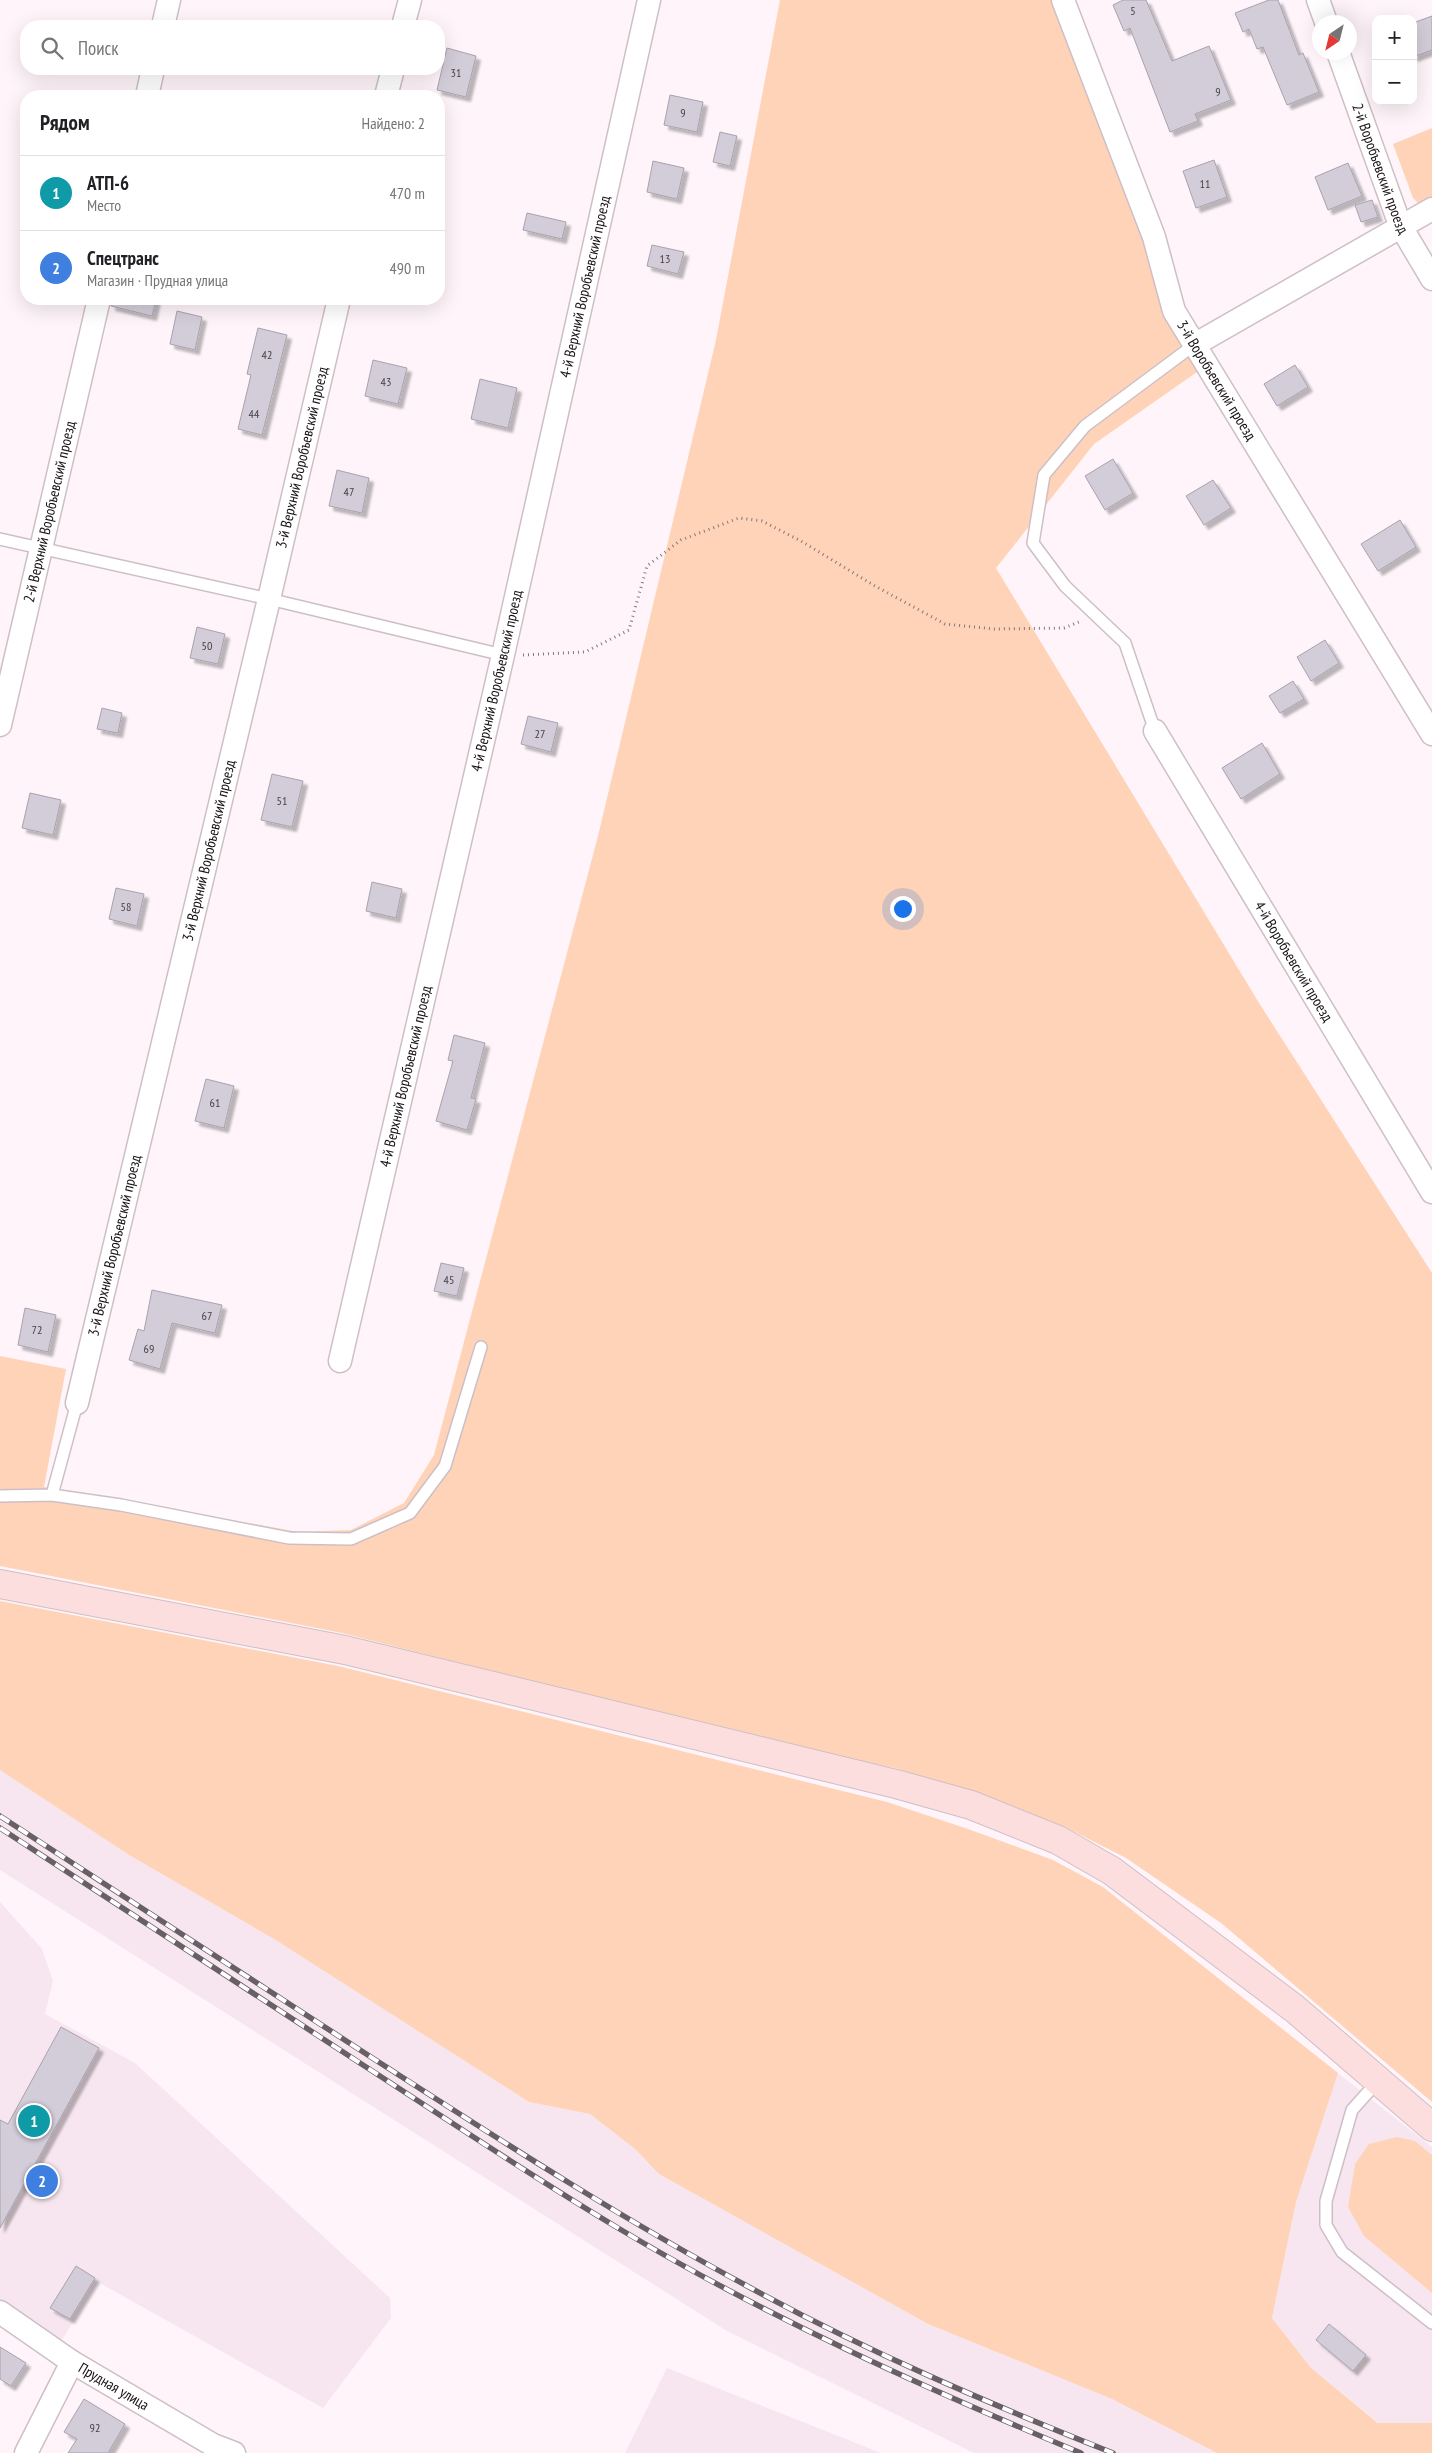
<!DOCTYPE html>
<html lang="ru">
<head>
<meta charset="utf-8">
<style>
  :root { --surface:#fff; --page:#f2f2f2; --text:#202124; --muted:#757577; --line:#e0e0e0; --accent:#246452 }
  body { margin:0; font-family:"PT Sans Narrow",sans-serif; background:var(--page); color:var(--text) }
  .controls { position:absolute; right:15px; top:15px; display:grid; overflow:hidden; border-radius:10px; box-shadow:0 5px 20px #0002 }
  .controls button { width:45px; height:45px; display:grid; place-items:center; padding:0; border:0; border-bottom:1px solid var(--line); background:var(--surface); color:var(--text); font:25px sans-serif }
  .compass { position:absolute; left:1312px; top:15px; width:45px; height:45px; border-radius:50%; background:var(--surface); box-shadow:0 5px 20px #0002; rotate:215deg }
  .you { position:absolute; left:902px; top:908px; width:18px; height:18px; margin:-12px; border:4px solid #fff; border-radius:50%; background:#1a73e8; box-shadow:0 0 0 8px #1a73e833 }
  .badge { display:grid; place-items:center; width:32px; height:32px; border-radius:50%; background:var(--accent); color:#fff; font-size:16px; font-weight:700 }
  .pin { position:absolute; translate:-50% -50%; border:2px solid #fff; box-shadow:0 1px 5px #0006 }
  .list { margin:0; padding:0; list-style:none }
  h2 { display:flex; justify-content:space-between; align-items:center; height:65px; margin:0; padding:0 20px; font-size:21px }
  h2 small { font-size:16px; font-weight:400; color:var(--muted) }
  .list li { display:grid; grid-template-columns:32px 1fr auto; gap:15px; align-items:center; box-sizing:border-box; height:75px; padding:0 20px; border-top:1px solid var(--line) }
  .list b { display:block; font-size:19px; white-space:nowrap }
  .list p { margin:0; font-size:16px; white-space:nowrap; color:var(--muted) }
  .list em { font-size:16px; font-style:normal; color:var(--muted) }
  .icon { flex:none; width:28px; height:28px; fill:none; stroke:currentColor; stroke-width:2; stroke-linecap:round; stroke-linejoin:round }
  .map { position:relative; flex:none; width:1432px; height:2453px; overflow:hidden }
  .search { position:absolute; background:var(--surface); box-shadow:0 5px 20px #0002; left:20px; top:20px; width:425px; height:55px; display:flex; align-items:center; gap:12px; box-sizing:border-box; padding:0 18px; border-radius:20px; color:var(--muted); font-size:19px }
  .panel { position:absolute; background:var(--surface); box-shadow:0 5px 20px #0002; left:20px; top:90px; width:425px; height:215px; border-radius:20px }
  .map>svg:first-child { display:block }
  .built { fill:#f7e6ef }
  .green { fill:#ffd3b7 }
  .building { fill:#d3ccd9; stroke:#a8a2ae; filter:url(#shadow) }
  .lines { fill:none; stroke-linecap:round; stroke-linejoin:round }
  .lane-casing { stroke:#cebfc6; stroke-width:14 }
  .street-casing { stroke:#cebfc6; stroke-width:25 }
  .secondary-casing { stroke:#cebfc6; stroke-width:30 }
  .path { stroke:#81797d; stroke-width:3; stroke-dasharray:1 4; stroke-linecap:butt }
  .lane { stroke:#fff; stroke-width:11 }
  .street { stroke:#fff; stroke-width:22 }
  .secondary { stroke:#fddede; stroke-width:28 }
  .rail-casing { stroke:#676064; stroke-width:5.5 }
  .rail { stroke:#fff; stroke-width:4; stroke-dasharray:11; stroke-linecap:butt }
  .labels { text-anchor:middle; stroke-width:4; stroke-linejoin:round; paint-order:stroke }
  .number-label { font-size:12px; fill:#474046 }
  .street-label { font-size:15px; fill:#181215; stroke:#fff }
</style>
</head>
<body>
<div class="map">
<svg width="1432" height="2453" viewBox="0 0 1432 2453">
  <defs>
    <filter id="shadow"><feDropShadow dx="4.5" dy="4.5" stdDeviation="1" flood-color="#0004"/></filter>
  </defs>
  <rect width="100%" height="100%" fill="#fef4f9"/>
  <path class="built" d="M0 1770 129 1855 274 1939 529 2102 590 2114 635 2149 659 2174 928 2324 1112 2399 1217 2453H974L727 2331 0 1870Z
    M0 1902 42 1949 53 1981 45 2014 135 2063 390 2298 391 2318 323 2408 98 2282 60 2343 0 2299Z
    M1338 2073 1432 2147V2423H1379L1311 2368 1272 2318 1296 2202Z
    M667 2368 881 2453H625Z"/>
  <path class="green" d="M780 0H1063L1207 365 1094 444 996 568 1259 1003 1432 1273V2102L1221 1923 1126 1858 1063 1826 899 1769 738 1734 342 1633 0 1566V1356L66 1369 44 1487 299 1532 351 1530 404 1503 434 1455 598 836 716 340Z
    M1432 128V200L1421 206 1413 198 1393 144Z
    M0 1601 338 1666 887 1802 968 1829 1053 1860 1103 1887 1338 2073 1296 2202 1272 2318 1311 2368 1378 2423H1432V2453H1217L1112 2399 928 2324 659 2174 635 2149 590 2114 529 2102 274 1939 129 1855 0 1770Z
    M1397 2137 1415 2141 1432 2155V2293L1364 2236 1348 2207 1355 2164 1369 2144Z"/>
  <path class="building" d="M1123 0H1146L1172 61 1209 46 1231 100 1195 114 1198 121 1170 132 1130 28 1124 31 1113 5Z
    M1269 0H1278L1299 55 1303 53 1319 92 1287 105 1263 47 1257 49 1249 29 1243 32 1235 13Z
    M1432 16V50L1413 57V23Z
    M447 48 476 56 466 97 437 90Z
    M670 95 703 102 697 132 664 125Z
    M720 132 737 136 730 166 713 162Z
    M1214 160 1227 197 1196 208 1183 171Z
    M653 161 684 168 677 199 647 192Z
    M1348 163 1362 196 1328 210 1315 177Z
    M1372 200 1378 217 1361 222 1355 205Z
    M527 213 566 222 562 239 523 230Z
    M652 245 684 252 678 274 647 266Z
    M112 299H156L152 316 111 306Z
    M177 311 202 317 195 350 170 344Z
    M258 328 287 335 262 435 238 429 251 375 247 374Z
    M373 360 407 368 398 404 365 396Z
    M1295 365 1308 387 1277 406 1264 384Z
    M480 379 517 388 508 428 471 419Z
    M1113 459 1133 493 1105 510 1085 476Z
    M337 470 369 478 362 513 329 506Z
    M1213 480 1231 508 1204 525 1186 496Z
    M1400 520 1416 547 1378 571 1361 544Z
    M197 627 225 634 218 664 190 658Z
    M1325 640 1339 663 1311 681 1297 657Z
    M1293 681 1304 699 1280 713 1269 696Z
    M102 708 122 713 118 733 97 729Z
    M528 716 558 723 551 752 521 744Z
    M1262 743 1280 774 1241 799 1222 768Z
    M272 774 303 781 292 827 261 820Z
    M30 793 61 800 53 835 22 828Z
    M372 882 402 889 396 918 366 911Z
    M116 888 144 894 137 926 109 919Z
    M454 1035 485 1043 471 1098 476 1099 467 1130 436 1121 453 1061 448 1060Z
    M206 1079 234 1086 224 1128 195 1121Z
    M441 1263 464 1268 457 1296 434 1291Z
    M152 1290 222 1305 215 1333 172 1323 160 1369 129 1360 138 1329 144 1331Z
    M25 1308 56 1315 48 1352 18 1345Z
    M61 2027 99 2048 0 2228V2120L8 2124Z
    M76 2266 95 2278 70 2319 50 2308Z
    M1329 2324 1366 2355 1353 2371 1316 2340Z
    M0 2347 26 2363 11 2386 0 2379Z
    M84 2399 125 2424 108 2453H68L77 2439 64 2432Z"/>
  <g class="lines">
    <defs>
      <path id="lane" d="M0 539 269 599 503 655
        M1155 731 1125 643 1065 586 1033 543 1044 475 1085 426 1194 345
        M77 1403 52 1495 121 1505 289 1538 351 1539 410 1513 445 1466 481 1347
        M0 1496 52 1495
        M1378 2081 1352 2110 1326 2201V2225L1342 2252 1432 2323"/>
      <g id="street">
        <path id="s1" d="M1063 0 1154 237 1174 311 1432 734"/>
        <path d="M1318 0 1326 22"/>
        <path d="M163 26 169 0"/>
        <path d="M403 26 410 0"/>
        <path id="s2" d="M1338 52 1400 225 1432 279"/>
        <path d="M147 96 153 69"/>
        <path d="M386 96 393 69"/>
        <path d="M1194 345 1432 209"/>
        <path id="s3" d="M0 725 99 299"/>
        <path id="s4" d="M1155 731 1432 1192"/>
        <path id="s5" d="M340 1361 503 655 649 0"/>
        <path id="s6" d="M77 1403 269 599 339 299"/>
        <path id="s7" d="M0 2312 72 2362 213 2445 234 2453"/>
        <path d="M26 2453 72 2362"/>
      </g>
      <path id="secondary" d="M0 1584 345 1650 896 1784 971 1805 1058 1840 1112 1871 1295 2009 1432 2127"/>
    </defs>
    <use href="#lane" class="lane-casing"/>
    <use href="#street" class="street-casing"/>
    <use href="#secondary" class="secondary-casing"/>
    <path class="path" d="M523 655 585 652 629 630 647 566 681 540 739 518 762 521 801 541 875 586 945 624 994 629 1064 628 1079 622"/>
    <use href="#lane" class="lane"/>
    <use href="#street" class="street"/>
    <use href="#secondary" class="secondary"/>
    <defs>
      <path id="rail" d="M0 1816C125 1897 249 1978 374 2059 497 2138 620 2218 749 2287 866 2351 990 2404 1113 2453
        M0 1828C121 1907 242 1986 363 2065 448 2120 531 2176 618 2228 765 2316 922 2387 1081 2453"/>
    </defs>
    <use href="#rail" class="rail-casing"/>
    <use href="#rail" class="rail"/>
  </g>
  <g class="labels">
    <g class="number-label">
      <text x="1133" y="15">5</text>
      <text x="456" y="77">31</text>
      <text x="1218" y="96">9</text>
      <text x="683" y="117">9</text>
      <text x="1205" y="188">11</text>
      <text x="665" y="263">13</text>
      <text x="267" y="359">42</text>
      <text x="386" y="386">43</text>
      <text x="254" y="418">44</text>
      <text x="349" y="496">47</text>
      <text x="207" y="650">50</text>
      <text x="540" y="738">27</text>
      <text x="282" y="805">51</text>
      <text x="126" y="911">58</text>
      <text x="215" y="1107">61</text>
      <text x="449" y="1284">45</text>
      <text x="207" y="1320">67</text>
      <text x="37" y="1334">72</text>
      <text x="149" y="1353">69</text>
      <text x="95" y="2432">92</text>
    </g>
    <g class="street-label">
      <text dy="5" stroke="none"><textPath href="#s2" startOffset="124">2-й Воробъевский проезд</textPath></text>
      <text dy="5" stroke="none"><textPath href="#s5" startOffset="1102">4-й Верхний Воробъевский проезд</textPath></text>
      <text dy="5" stroke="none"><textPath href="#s1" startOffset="412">3-й Воробъевский проезд</textPath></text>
      <text dy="5" stroke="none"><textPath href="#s6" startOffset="972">3-й Верхний Воробъевский проезд</textPath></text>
      <text dy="5" stroke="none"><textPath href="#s3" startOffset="219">2-й Верхний Воробъевский проезд</textPath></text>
      <text dy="5" stroke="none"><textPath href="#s5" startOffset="698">4-й Верхний Воробъевский проезд</textPath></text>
      <text dy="5" stroke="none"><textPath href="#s6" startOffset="568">3-й Верхний Воробъевский проезд</textPath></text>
      <text dy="5" stroke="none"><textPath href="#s4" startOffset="269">4-й Воробъевский проезд</textPath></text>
      <text dy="5" stroke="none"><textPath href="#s5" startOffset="292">4-й Верхний Воробъевский проезд</textPath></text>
      <text dy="5" stroke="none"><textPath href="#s6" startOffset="162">3-й Верхний Воробъевский проезд</textPath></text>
      <text dy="5" stroke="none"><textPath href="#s7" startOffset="136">Прудная улица</textPath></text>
    </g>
  </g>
</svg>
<div class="controls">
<button>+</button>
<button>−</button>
</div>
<svg class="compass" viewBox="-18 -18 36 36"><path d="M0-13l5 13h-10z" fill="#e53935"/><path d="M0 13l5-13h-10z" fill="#757577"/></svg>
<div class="you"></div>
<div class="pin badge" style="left:34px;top:2121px;background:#0f9aa8">1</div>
<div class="pin badge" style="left:42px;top:2181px;background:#3f7fe0">2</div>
<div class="search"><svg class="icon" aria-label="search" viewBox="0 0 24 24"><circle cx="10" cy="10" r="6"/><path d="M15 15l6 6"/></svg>Поиск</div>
<section class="panel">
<h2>Рядом<small>Найдено: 2</small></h2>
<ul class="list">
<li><span class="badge" style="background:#0f9aa8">1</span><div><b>АТП-6</b><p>Место</p></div><em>470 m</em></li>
<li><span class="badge" style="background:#3f7fe0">2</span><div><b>Спецтранс</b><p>Магазин · Прудная улица</p></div><em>490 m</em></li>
</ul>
</section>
</div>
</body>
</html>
